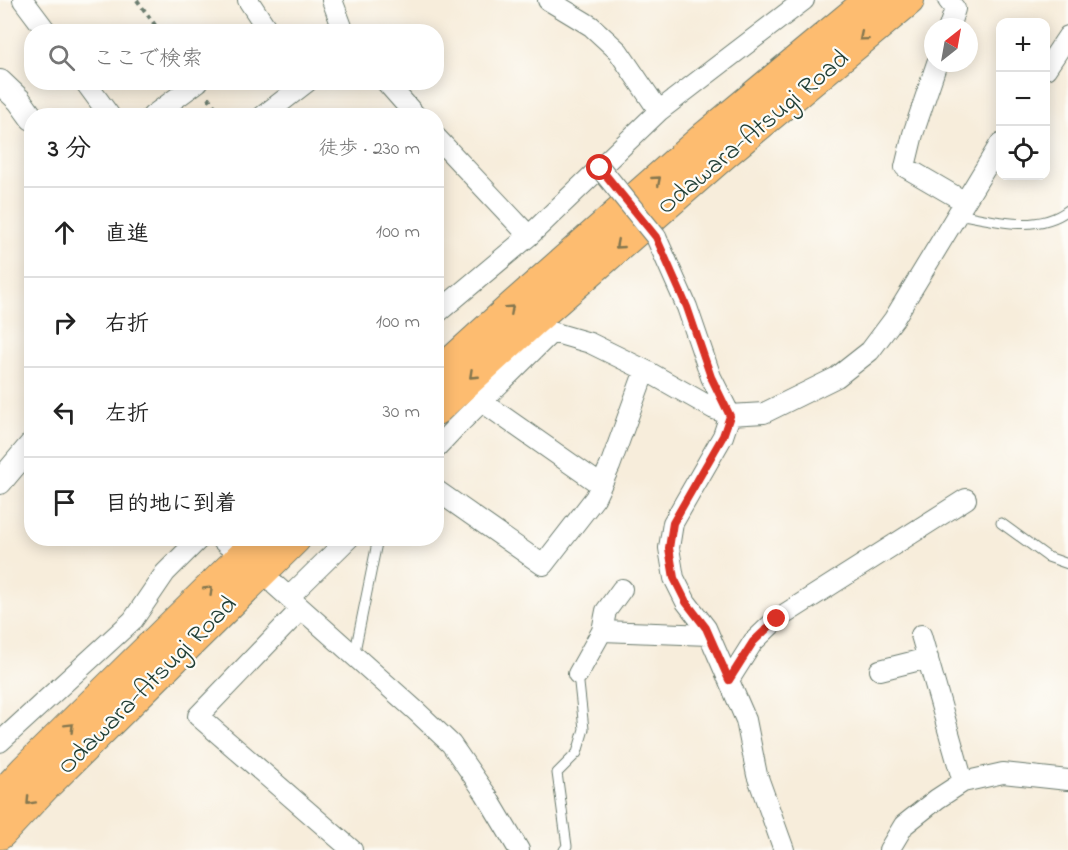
<!DOCTYPE html>
<html lang="ja">
<head>
<meta charset="utf-8">
<style>
  :root { --surface:#fff; --page:#f2f2f2; --text:#222; --muted:#767676; --line:#e0e0e0 }
  body { margin:0; font-family:"Indie Flower","Klee One",sans-serif; background:var(--page); color:var(--text) }
  .controls { position:absolute; right:18px; top:18px; display:grid; overflow:hidden; border-radius:12px; box-shadow:0 3px 15px #0003 }
  .controls button { width:54px; height:54px; display:grid; place-items:center; padding:0; border:0; border-bottom:2px solid var(--line); background:var(--surface); color:var(--text); font:30px sans-serif }
  .compass { position:absolute; left:924px; top:18px; width:54px; height:54px; border-radius:50%; background:var(--surface); box-shadow:0 3px 15px #0003; rotate:31deg }
  .stop { position:absolute; width:18px; height:18px; margin:-14px; border:4px solid #d93025; border-radius:50%; background:#fff }
  .stop.end { background:#d93025; border-color:#fff; box-shadow:0 2px 6px #0008 }
  .list { margin:0; padding:0; list-style:none }
  h2 { display:flex; justify-content:space-between; align-items:center; height:78px; margin:0; padding:0 24px; font-size:26px }
  h2 small { font-size:20px; font-weight:400; color:var(--muted) }
  .list li { display:grid; grid-template-columns:39px 1fr auto; gap:18px; align-items:center; box-sizing:border-box; height:90px; padding:0 24px; border-top:2px solid var(--line) }
  .list b { display:block; font-size:22px; white-space:nowrap }
  .list em { font-size:20px; font-style:normal; color:var(--muted) }
  .icon { flex:none; width:33px; height:33px; fill:none; stroke:currentColor; stroke-width:2; stroke-linecap:round; stroke-linejoin:round }
  .map { position:relative; flex:none; width:1068px; height:850px; overflow:hidden }
  .search { position:absolute; background:var(--surface); box-shadow:0 3px 15px #0003; left:24px; top:24px; width:420px; height:66px; display:flex; align-items:center; gap:15px; box-sizing:border-box; padding:0 21px; border-radius:24px; color:var(--muted); font-size:22px }
  .panel { position:absolute; background:var(--surface); box-shadow:0 3px 15px #0003; left:24px; top:108px; width:420px; height:438px; border-radius:24px }
  .map>svg:first-child { display:block }
  .lines { fill:none; stroke-linecap:round; stroke-linejoin:round }
  .service-casing { stroke:#6b7b6e; stroke-width:11 }
  .minor-casing { stroke:#6b7b6e; stroke-width:22 }
  .tertiary-casing { stroke:#6b7b6e; stroke-width:26 }
  .trunk-casing { stroke:#6b7b6e; stroke-width:34 }
  .path { stroke:#6b7b6e; stroke-width:4; stroke-dasharray:4.5 4.5; stroke-linecap:butt }
  .service { stroke:#fff; stroke-width:9 }
  .minor { stroke:#fff; stroke-width:20 }
  .tertiary { stroke:#fff; stroke-width:24 }
  .trunk { stroke:#fdbc6f; stroke-width:32 }
  .minor-bridge-casing { stroke:#6b7b6e; stroke-width:22; stroke-linecap:butt }
  .minor-bridge { stroke:#fff; stroke-width:20 }
  .oneway { stroke:#83764f }
  .route { stroke:#d93025; stroke-width:8 }
  .labels { text-anchor:middle; stroke-width:4.5; stroke-linejoin:round; paint-order:stroke }
  .street-label { font-size:26px; fill:#1f3d34; stroke:#fdfcf7 }
</style>
</head>
<body>
<div class="map">
<svg width="1068" height="850" viewBox="0 0 1068 850">
  <rect width="100%" height="100%" fill="#fdfcf7"/>
  <filter id="ink" filterUnits="userSpaceOnUse"><feTurbulence type="fractalNoise" baseFrequency=".0167" numOctaves="2"/><feDisplacementMap in="SourceGraphic" scale="12" xChannelSelector="R" yChannelSelector="G"/><feConvolveMatrix kernelMatrix="1 2 1 2 8 2 1 2 1" color-interpolation-filters="sRGB"/></filter>
  <filter id="wash" filterUnits="userSpaceOnUse"><feTurbulence type="fractalNoise" baseFrequency=".008" numOctaves="4" result="noise"/><feDisplacementMap in="SourceGraphic" scale="24" xChannelSelector="R" yChannelSelector="G"/><feGaussianBlur stdDeviation="1.35" result="paint"/><feColorMatrix in="noise" values="0 0 0 0 0 0 0 0 0 0 0 0 0 0 0 0 0 1.4 0 .05"/><feComposite in="paint" operator="in"/></filter>
  <g filter="url(#wash)">
    <rect width="100%" height="100%" fill="#f7eddb"/>
  </g>
  <g filter="url(#ink)">
    <g class="lines">
      <defs>
        <path id="service" d="M958 214C993 220 1037 234 1068 210
          M1001 523 1048 557 1068 564
          M354 656 378 538
          M564 850 567 846 557 773 577 753 584 729 578 674"/>
        <path id="minor" d="M23 0 47 32
          M248 0 269 32
          M332 0 344 32
          M548 0 591 26 618 51 659 111
          M948 0 955 9 949 27
          M937 63 913 134 905 167 965 202
          M1046 69 1068 36
          M85 82 110 116
          M386 82 416 116
          M152 116 198 82
          M263 116 307 82
          M436 137 529 236
          M656 237 687 307 711 377 730 415 723 436 673 523 669 548 674 578 686 602 706 628 746 720 757 775 784 850
          M436 314 529 236 659 111 804 0
          M481 401 601 485
          M436 448 453 430 552 332 590 343 645 370 714 409 730 415 764 413 837 377 870 351 894 319 1000 144
          M436 490 543 565 595 498 610 466 645 370
          M220 538 227 545
          M275 585 415 710 451 744 485 793 519 850
          M289 597 349 538
          M301 609 198 716 352 850
          M602 631 606 611 622 589
          M921 635 963 782
          M880 670 928 658
          M578 674 602 631 709 635
          M729 680 753 642 777 619 966 499
          M0 742 133 620 165 573 200 538
          M889 850 904 825 937 799 963 782 1003 773 1068 780"/>
        <path id="tertiary" d="M0 82 19 100 32 118
          M0 482 32 444"/>
        <path id="trunk" d="M436 377 514 306 707 136 871 0
          M436 409 531 322 723 154 908 0
          M0 798 26 770 262 538
          M0 833 44 786 295 538"/>
      </defs>
      <use href="#service" class="service-casing"/>
      <use href="#minor" class="minor-casing"/>
      <use href="#tertiary" class="tertiary-casing"/>
      <use href="#trunk" class="trunk-casing"/>
      <path class="path" d="M137 0 160 32
        M208 97 222 116"/>
      <use href="#service" class="service"/>
      <use href="#minor" class="minor"/>
      <use href="#tertiary" class="tertiary"/>
      <use href="#trunk" class="trunk"/>
      <defs>
        <path id="minor-bridge" d="M600 168 656 237"/>
      </defs>
      <use href="#minor-bridge" class="minor-bridge-casing"/>
      <use href="#minor-bridge" class="minor-bridge"/>
    </g>
    <defs><path id="oneway-chevron" d="M-2-3.5L2.5 0L-2 3.5" fill="none" stroke-width="1.6" stroke-linecap="round" stroke-linejoin="round" transform="scale(1.5)"/></defs>
    <g class="oneway">
      <use href="#oneway-chevron" transform="translate(863 37) rotate(140)"/>
      <use href="#oneway-chevron" transform="translate(657 180) rotate(-41)"/>
      <use href="#oneway-chevron" transform="translate(619 245) rotate(139)"/>
      <use href="#oneway-chevron" transform="translate(510 309) rotate(-42)"/>
      <use href="#oneway-chevron" transform="translate(473 375) rotate(137)"/>
      <use href="#oneway-chevron" transform="translate(209 590) rotate(-45)"/>
      <use href="#oneway-chevron" transform="translate(70 727) rotate(-45)"/>
      <use href="#oneway-chevron" transform="translate(30 801) rotate(133)"/>
    </g>
  </g>
  <g class="lines" filter="url(#ink)">
    <path class="route" d="M600 168 656 237 687 307 711 377 730 416 723 436 673 523 669 548 674 578 686 602 706 628 729 680 753 642 777 619"/>
  </g>
  <g class="labels">
    <g class="street-label">
      <text transform="translate(752 131) rotate(-40)" y="9">Odawara-Atsugi Road</text>
      <text transform="translate(146 684) rotate(-45)" y="9">Odawara-Atsugi Road</text>
    </g>
  </g>
</svg>
<div class="controls">
<button>+</button>
<button>−</button>
<button><svg class="icon" aria-label="locate" viewBox="0 0 24 24"><circle cx="12" cy="12" r="6"/><path d="M12 2v4M12 18v4M2 12h4M18 12h4"/></svg></button>
</div>
<svg class="compass" viewBox="-18 -18 36 36"><path d="M0-13l5 13h-10z" fill="#e53935"/><path d="M0 13l5-13h-10z" fill="#767676"/></svg>
<div class="stop" style="left:600px;top:168px"></div>
<div class="stop end" style="left:777px;top:619px"></div>
<div class="search"><svg class="icon" aria-label="search" viewBox="0 0 24 24"><circle cx="10" cy="10" r="6"/><path d="M15 15l6 6"/></svg>ここで検索</div>
<section class="panel">
<h2>3 分<small>徒歩 · 230 m</small></h2>
<ul class="list">
<li><svg class="icon" aria-label="ahead" viewBox="0 0 24 24"><path d="M12 20V5M6 11l6-6 6 6"/></svg><div><b>直進</b></div><em>100 m</em></li>
<li><svg class="icon" aria-label="right" viewBox="0 0 24 24"><path d="M7 20v-9h11M14 6l5 5-5 5"/></svg><div><b>右折</b></div><em>100 m</em></li>
<li><svg class="icon" aria-label="left" viewBox="0 0 24 24"><path d="M17 20v-9H6M10 6l-5 5 5 5"/></svg><div><b>左折</b></div><em>30 m</em></li>
<li><svg class="icon" aria-label="arrive" viewBox="0 0 24 24"><path d="M6 21V4h12l-3 4 3 4H6"/></svg><div><b>目的地に到着</b></div></li>
</ul>
</section>
</div>
</body>
</html>
